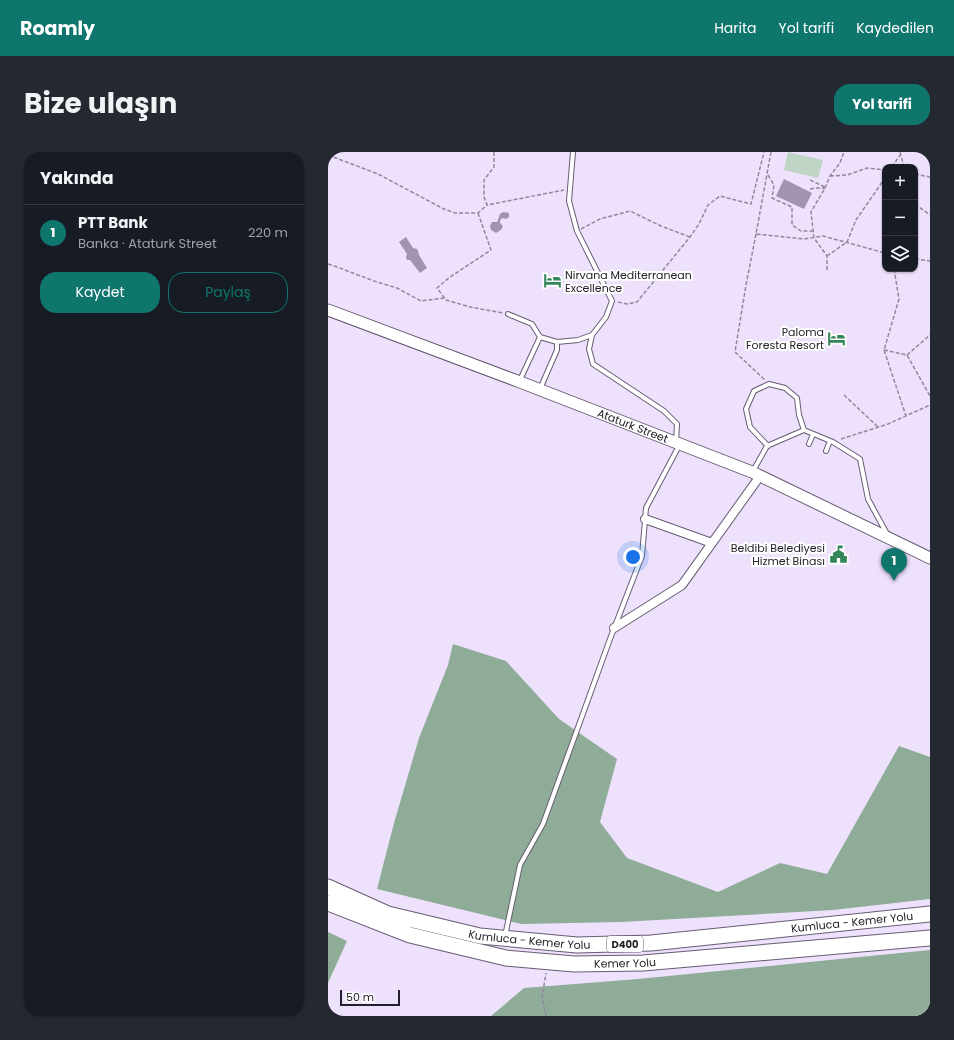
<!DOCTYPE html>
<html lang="tr">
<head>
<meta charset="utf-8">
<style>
  :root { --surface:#171b24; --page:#242831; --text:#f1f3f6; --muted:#9ea1a6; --line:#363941; --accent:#0f766e }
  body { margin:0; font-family:Poppins,sans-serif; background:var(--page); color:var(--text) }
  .controls { position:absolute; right:12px; top:12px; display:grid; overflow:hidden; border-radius:8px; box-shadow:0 1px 3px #0004 }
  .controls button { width:36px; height:36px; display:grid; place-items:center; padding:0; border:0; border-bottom:1px solid var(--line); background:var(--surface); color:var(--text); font:20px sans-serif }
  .scale { position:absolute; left:12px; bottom:10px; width:60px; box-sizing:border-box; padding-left:4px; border:2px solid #25212a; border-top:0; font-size:11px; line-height:14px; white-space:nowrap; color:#25212a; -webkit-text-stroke:3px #fff; paint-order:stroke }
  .you { position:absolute; left:305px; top:405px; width:14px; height:14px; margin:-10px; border:3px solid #fff; border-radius:50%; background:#1a73e8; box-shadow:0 0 0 6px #1a73e833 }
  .badge { display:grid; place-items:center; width:26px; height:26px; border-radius:50%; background:var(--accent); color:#fff; font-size:13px; font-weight:700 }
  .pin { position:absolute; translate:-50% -33px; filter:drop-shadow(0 1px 2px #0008) }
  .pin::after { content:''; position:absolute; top:21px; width:14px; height:12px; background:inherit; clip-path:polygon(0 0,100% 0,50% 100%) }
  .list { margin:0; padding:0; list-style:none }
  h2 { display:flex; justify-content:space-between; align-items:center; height:52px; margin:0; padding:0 16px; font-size:17px }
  h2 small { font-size:13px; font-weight:400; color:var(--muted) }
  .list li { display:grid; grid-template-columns:26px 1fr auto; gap:12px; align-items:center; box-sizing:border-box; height:56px; padding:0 16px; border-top:1px solid var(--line) }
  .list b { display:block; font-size:15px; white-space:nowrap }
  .list p { margin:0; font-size:13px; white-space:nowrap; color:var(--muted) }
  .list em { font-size:13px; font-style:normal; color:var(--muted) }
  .actions { display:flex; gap:8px; padding:12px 16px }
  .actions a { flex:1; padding:9px 0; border:1px solid var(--accent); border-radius:16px; text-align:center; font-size:14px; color:var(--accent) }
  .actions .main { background:var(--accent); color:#fff }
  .icon { flex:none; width:22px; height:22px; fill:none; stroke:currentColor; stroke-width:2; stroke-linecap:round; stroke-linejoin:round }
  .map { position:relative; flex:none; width:602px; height:864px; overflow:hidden; border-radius:16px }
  header { display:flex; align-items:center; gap:24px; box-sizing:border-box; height:56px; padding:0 20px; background:var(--accent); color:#fff }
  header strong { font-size:19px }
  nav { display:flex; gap:22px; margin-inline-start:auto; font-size:14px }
  .intro { display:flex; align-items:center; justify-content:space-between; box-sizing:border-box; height:96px; padding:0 24px }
  h1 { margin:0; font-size:28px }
  .button { padding:10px 18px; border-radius:16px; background:var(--accent); color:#fff; font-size:14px; font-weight:700 }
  main { display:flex; gap:24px; padding:0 24px }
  aside { flex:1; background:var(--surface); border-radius:16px; box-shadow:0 1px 3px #0004 }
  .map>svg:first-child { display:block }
  .green { fill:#bed4c5 }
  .forest { fill:#8eac98 }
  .water { fill:#a194b0 }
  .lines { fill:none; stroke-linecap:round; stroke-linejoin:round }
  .lane-casing { stroke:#675c72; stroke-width:6 }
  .street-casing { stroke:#675c72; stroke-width:10 }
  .secondary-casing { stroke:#675c72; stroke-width:13 }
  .highway-casing { stroke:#675c72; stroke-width:17 }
  .path { stroke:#91889b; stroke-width:1.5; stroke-dasharray:4 2; stroke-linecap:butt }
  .lane { stroke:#fff; stroke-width:4 }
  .street { stroke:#fff; stroke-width:8 }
  .secondary { stroke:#fff; stroke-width:11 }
  .highway { stroke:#fff; stroke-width:15 }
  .labels { text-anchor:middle; stroke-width:4; stroke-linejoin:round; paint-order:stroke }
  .shield { fill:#fff; stroke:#66646a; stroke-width:1 }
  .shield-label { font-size:10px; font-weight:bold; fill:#25212a }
  .poi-label { font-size:11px; fill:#25212a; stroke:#fff; text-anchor:end }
  .street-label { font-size:11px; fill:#25212a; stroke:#fff }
</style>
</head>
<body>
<header>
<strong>Roamly</strong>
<nav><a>Harita</a><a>Yol tarifi</a><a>Kaydedilen</a></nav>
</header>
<div class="intro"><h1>Bize ulaşın</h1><a class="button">Yol tarifi</a></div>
<main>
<aside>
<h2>Yakında<small></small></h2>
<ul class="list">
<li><span class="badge">1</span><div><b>PTT Bank</b><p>Banka · Ataturk Street</p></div><em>220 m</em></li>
</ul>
<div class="actions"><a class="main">Kaydet</a><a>Paylaş</a></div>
</aside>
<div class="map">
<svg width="602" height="864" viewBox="0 0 602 864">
  <rect width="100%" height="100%" fill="#eee1fc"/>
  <path class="green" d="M460 0 495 8 490 26 456 18Z"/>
  <path class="forest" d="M125 492 178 509 231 567 289 607 272 670 299 706 390 740 452 711 499 722 571 594 602 605V747L505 758 293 770 193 772 49 737 66 671 91 586 120 513Z
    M0 780 19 789 0 831Z
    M602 798V864H163L196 836 310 827Z"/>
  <path class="water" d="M456 27 484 41 476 57 448 44Z
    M175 60 181 61V65L178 67 174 66 172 69V71L175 74 173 78 168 81 163 78 162 74 164 70H169L172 62Z
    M78 85 85 96 89 97 90 99 91 103 99 116 92 121 82 108H79L78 105 79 102 71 90Z"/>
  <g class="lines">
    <defs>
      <path id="lane" d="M180 162 204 172 212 185
        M264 183 261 197 265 212 336 259 349 272 348 290
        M229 190 250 188 264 183 278 165 284 149 249 79 241 49 245 0
        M192 228 212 185 229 190V198L212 237
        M481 292 485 282
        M440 294 422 275 418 257 426 239 441 232 457 236 469 246 471 263 476 278
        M498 299 502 289
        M425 319 439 294 476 278 505 290 532 307 540 347 559 382
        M177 784 192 713 215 672 282 487 314 404 318 356 352 292"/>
      <path id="street" d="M317 367 384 391
        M286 476 354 433 432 324"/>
      <g id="secondary">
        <path id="s1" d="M0 158 192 230 424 320 602 406"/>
      </g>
      <g id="highway">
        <path id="s2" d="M0 735 60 762 152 784 249 793 323 791 602 762"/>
        <path id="s3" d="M0 751 82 783 178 806 246 812 315 811 602 786"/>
      </g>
    </defs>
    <use href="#lane" class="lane-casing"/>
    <use href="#street" class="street-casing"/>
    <use href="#secondary" class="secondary-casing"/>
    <use href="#highway" class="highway-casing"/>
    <path class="path" d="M166 0V15L156 28V45L159 53 236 38
      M443 0 428 82 476 87 495 84 557 101
      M572 0 576 15
      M0 3 50 22 116 57 127 61H150L159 53
      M564 15 572 3
      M587 22 602 25
      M440 23 446 33 444 46 464 55V73L473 79H485
      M502 24 519 23 539 16 557 18
      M482 28 497 35
      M482 37 487 36H497
      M587 52 602 63
      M150 61 163 98 122 125 109 136 118 148 142 155 175 161
      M253 77 272 67 302 59 333 74 362 85
      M428 82 418 133 407 200 437 228
      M499 104 519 90 528 68 557 26
      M587 107 602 109
      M0 112 9 115 46 129 69 136 93 149 116 146
      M566 117 571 147 556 198 578 264
      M499 118V104L486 86 483 60 497 36 502 24 512 11 516 0
      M290 150 299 152 309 150 362 85 371 72 380 53 392 44 423 52 436 0
      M556 198 579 203 602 244
      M579 203 602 183
      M516 243 550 275
      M513 287 560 272 602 253
      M218 864 214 846 218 821"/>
    <use href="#lane" class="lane"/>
    <use href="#street" class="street"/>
    <use href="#secondary" class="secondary"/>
    <use href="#highway" class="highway"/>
  </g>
  <defs>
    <symbol id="hotel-bare" viewBox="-9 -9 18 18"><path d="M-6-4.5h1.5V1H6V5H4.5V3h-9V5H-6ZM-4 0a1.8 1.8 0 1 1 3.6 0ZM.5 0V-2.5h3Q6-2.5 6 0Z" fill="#338659" stroke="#fff" stroke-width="2.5" paint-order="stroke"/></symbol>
    <symbol id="civic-bare" viewBox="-9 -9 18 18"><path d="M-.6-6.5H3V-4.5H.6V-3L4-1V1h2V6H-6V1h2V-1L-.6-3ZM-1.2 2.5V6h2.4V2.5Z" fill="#338659" stroke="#fff" stroke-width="2.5" paint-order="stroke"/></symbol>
  </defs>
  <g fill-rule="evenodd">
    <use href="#hotel-bare" x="212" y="116" width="25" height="25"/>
    <use href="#hotel-bare" x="496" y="174" width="25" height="25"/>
    <use href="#civic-bare" x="498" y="390" width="25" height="25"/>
  </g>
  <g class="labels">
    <rect class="shield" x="279" y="784" width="36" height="16" rx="3"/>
    <g class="shield-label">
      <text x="297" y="796">D400</text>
    </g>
    <g class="poi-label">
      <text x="237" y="127" text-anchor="start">Nirvana Mediterranean<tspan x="237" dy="13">Excellence</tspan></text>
      <text x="496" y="184">Paloma<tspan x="496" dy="13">Foresta Resort</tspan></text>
      <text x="497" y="400">Beldibi Belediyesi<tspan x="497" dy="13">Hizmet Binası</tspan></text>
    </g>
    <g class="street-label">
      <text dy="4" stroke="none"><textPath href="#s1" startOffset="326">Ataturk Street</textPath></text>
      <text dy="4" stroke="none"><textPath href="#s2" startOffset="534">Kumluca - Kemer Yolu</textPath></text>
      <text dy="4" stroke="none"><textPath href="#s2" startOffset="210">Kumluca - Kemer Yolu</textPath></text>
      <text dy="4" stroke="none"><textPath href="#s3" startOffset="306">Kemer Yolu</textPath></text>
    </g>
  </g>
</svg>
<div class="controls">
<button>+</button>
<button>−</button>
<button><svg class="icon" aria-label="layers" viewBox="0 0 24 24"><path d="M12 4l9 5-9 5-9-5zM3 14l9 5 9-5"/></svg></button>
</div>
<div class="scale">50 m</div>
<div class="you"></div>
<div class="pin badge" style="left:566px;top:429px">1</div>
</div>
</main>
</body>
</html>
